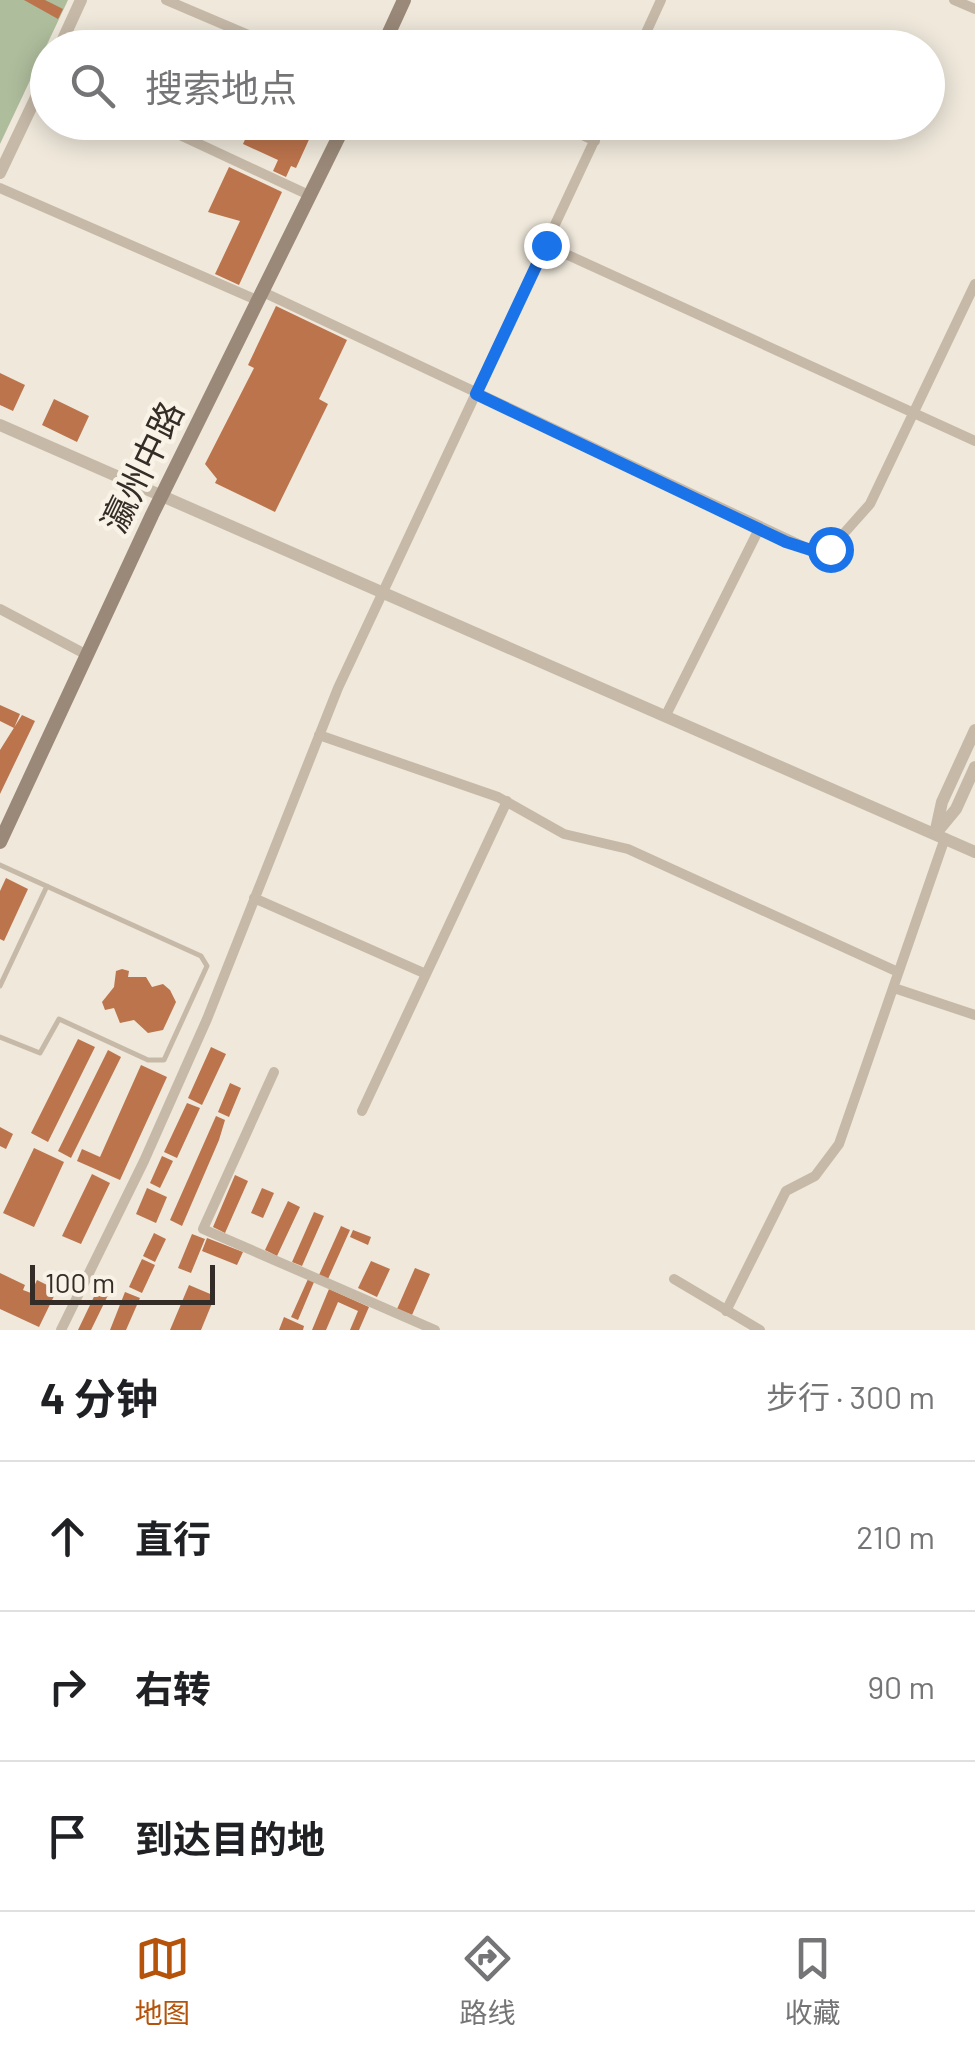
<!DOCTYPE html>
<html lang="zh">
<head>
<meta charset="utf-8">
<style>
  :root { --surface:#fff; --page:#f6f6f6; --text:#202124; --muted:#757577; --line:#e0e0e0; --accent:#b45309 }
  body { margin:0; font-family:Barlow,"Noto Sans SC",sans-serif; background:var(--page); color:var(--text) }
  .scale { position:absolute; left:30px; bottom:25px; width:185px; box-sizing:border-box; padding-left:10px; border:5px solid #342d27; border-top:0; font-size:28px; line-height:35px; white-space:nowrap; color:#342d27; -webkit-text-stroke:8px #f8f2e7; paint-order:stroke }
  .stop { position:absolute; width:30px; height:30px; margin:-22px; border:8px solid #1a73e8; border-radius:50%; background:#fff }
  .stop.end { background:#1a73e8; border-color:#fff; box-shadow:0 2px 10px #0008 }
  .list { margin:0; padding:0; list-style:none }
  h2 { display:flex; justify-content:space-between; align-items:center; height:130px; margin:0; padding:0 40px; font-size:42px }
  h2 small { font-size:32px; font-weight:400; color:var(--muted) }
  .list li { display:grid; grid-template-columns:65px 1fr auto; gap:30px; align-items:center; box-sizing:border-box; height:150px; padding:0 40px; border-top:2px solid var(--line) }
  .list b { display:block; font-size:38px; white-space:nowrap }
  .list em { font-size:32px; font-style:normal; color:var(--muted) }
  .icon { flex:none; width:55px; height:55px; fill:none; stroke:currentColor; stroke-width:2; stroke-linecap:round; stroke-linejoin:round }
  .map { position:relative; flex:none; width:975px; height:1330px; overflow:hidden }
  .search { position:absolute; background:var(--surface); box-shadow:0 5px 25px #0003; left:30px; right:30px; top:30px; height:110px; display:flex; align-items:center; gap:25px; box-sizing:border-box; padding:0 35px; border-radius:55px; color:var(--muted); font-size:38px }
  .sheet { height:580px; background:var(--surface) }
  nav { display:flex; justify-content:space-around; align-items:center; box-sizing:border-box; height:140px; border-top:2px solid var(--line); background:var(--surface); font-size:28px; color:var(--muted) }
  nav a { display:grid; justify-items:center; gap:5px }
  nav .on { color:var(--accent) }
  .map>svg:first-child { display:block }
  .green { fill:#aebd9c }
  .building { fill:#bc744c }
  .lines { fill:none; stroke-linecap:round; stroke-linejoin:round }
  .service { stroke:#c6b9a8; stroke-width:5 }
  .minor { stroke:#c6b9a8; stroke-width:10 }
  .tertiary { stroke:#c6b9a8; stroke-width:12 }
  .secondary { stroke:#9a8979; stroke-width:14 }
  .route { stroke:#1a73e8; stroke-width:12 }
  .labels { text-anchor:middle; stroke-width:9; stroke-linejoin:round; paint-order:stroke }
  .street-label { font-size:35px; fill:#342d27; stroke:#f8f2e7 }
</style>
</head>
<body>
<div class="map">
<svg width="975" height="1330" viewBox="0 0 975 1330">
  <rect width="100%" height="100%" fill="#efe8db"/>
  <path class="green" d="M0 0H68L0 144Z"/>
  <path class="building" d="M24 0H45L63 9 58 19Z
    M253 122H317L296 168 291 166 286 177 273 171 278 160 243 144Z
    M229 167 282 192 239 285 215 274 240 221 208 212Z
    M276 306 347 340 319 399 328 404 275 512 215 483 217 479 205 464 254 368 248 365Z
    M0 373 25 385 13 411 0 405Z
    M54 399 89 416 77 442 42 425Z
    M0 705 20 714 14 728 0 721Z
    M22 715 35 721 0 794V750Z
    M6 878 28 889 4 941 0 939V891Z
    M122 969 129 971 128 977H146L152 987 163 984 170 990 176 1002 163 1030 148 1033 134 1020 120 1023 114 1008 105 1010 102 1002 114 987 116 971Z
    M78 1039 95 1047 48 1142 31 1133Z
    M211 1047 226 1054 202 1105 188 1098Z
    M108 1050 121 1057 71 1158 58 1151Z
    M141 1065 167 1077 120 1180 77 1161 82 1149 100 1157Z
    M230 1083 241 1088 229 1117 218 1112Z
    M187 1103 200 1108 177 1158 164 1152Z
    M216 1116 225 1120 219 1140 182 1226 170 1220Z
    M0 1127 13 1134 6 1149 0 1146Z
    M34 1148 64 1162 34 1227 3 1213Z
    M162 1156 173 1161 160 1188 150 1183Z
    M92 1174 110 1183 81 1244 62 1236Z
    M235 1175 248 1181 225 1233 213 1227Z
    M147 1188 167 1197 156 1223 136 1214Z
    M262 1188 274 1193 263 1218 251 1213Z
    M288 1201 300 1207 277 1256 265 1250Z
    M314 1212 324 1216 302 1266 292 1262Z
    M341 1226 350 1230 328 1279 319 1275Z
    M353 1230 371 1237 368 1245 350 1237Z
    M154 1233 166 1239 155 1262 143 1256Z
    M192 1234 205 1239 191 1273 178 1268Z
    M207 1238 243 1252 237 1265 202 1251Z
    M142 1259 155 1265 142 1293 129 1287Z
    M371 1261 390 1269 377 1297 358 1288Z
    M415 1268 430 1274 412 1315 397 1309Z
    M0 1273 25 1285 23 1290 31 1293 37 1280 57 1290 39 1327 0 1309Z
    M308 1279 314 1282 298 1320 291 1317Z
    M101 1282 112 1287 91 1330H78Z
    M189 1285 215 1296 201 1330H170Z
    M329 1289 369 1307 359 1330H350L358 1311 338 1302 326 1330H312Z
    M125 1292 140 1298 126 1330H110Z
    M284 1317 304 1326 303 1330H279Z"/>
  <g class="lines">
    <path class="service" d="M0 865 201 956 207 966 164 1060H148L59 1019 40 1053 0 1037
      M0 986 47 886"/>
    <path class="minor" d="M166 0 279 48
      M954 0 975 9
      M639 48 661 0
      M152 122 311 196
      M555 122 595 141
      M0 188 259 301
      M546 245 975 441
      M263 292 811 550 830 549 870 504 975 284
      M0 609 87 655
      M666 715 759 529
      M319 735 498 797 564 834 628 849 898 972
      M254 898 426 974
      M894 988 975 1015
      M274 1072 203 1229 435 1330
      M362 1111 507 801
      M674 1279 760 1330
      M726 1311 786 1191 815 1176 839 1144 945 838
      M61 1330 144 1161 207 1019 338 688 603 122"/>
    <path class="tertiary" d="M59 48 81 0
      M0 173 48 72
      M0 425 975 852
      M937 832 956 809 975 767
      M935 834 942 802 975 730"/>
    <path class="secondary" d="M382 48 404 0
      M0 842 152 515 346 122"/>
  </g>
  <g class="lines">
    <path class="route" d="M546 245 476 394 786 542 811 550 830 549"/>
  </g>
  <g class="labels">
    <g class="street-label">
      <text transform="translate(143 467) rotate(-64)" y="12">瀛州中路</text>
    </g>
  </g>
</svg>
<div class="scale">100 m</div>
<div class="stop" style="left:830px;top:549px"></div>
<div class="stop end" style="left:546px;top:245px"></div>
<div class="search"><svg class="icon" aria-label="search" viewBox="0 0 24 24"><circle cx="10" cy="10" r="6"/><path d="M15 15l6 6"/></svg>搜索地点</div>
</div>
<section class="sheet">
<h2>4 分钟<small>步行 · 300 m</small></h2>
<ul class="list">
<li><svg class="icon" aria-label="ahead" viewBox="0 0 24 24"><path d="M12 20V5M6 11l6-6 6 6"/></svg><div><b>直行</b></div><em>210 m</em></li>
<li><svg class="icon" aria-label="right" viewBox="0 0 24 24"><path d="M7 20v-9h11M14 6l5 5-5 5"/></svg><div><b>右转</b></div><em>90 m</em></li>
<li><svg class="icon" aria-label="arrive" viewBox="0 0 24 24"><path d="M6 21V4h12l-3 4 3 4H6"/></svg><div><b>到达目的地</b></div></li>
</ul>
</section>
<nav>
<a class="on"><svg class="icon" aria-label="map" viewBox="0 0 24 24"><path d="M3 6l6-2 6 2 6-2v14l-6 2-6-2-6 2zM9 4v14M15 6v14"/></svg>地图</a>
<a><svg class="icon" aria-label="directions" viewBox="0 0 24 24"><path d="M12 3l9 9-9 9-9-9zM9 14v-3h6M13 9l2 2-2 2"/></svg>路线</a>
<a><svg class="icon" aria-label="saved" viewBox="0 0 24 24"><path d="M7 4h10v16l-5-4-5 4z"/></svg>收藏</a>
</nav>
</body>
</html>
